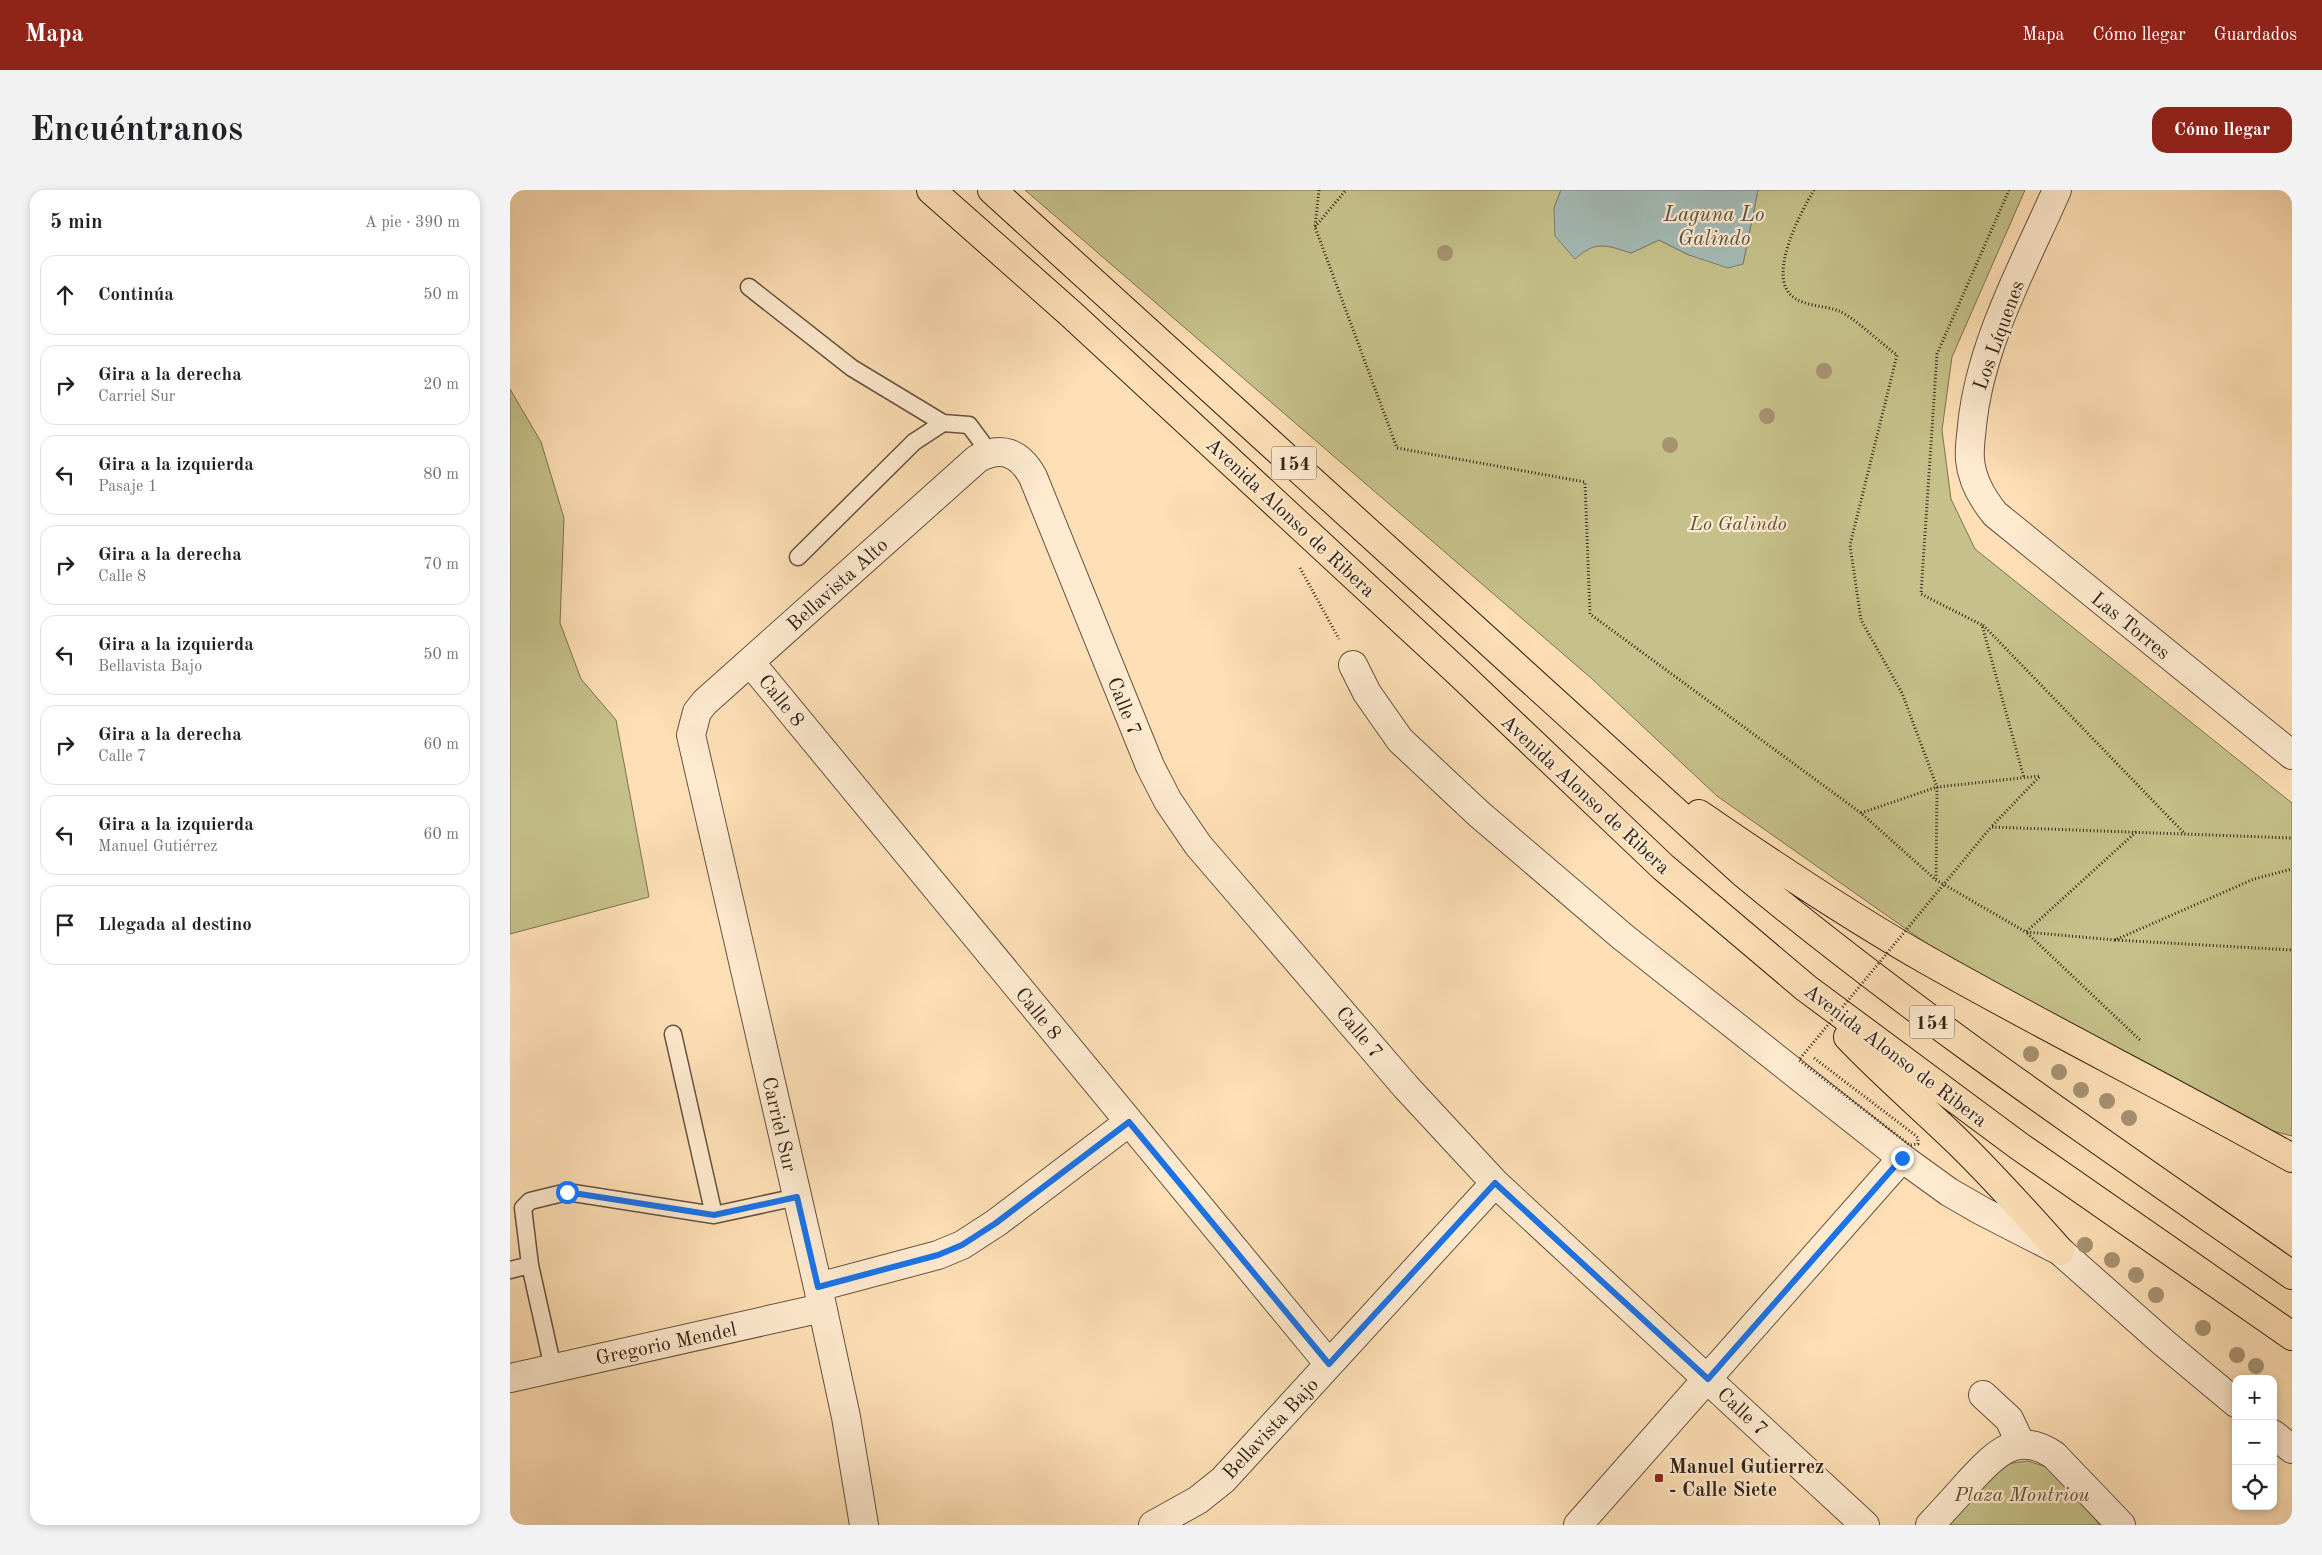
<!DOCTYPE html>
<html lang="es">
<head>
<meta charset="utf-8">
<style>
  :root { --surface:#fff; --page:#f2f2f2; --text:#202124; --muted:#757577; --line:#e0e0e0; --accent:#8f2418 }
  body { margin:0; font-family:"Old Standard TT",serif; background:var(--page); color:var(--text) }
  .controls { position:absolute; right:15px; bottom:15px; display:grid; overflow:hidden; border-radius:10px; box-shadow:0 2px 8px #0003 }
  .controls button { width:45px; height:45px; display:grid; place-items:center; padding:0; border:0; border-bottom:1px solid var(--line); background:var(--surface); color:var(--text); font:25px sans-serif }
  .stop { position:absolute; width:15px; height:15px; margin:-11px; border:4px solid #1a73e8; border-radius:50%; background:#fff }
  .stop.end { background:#1a73e8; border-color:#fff; box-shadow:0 1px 5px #0008 }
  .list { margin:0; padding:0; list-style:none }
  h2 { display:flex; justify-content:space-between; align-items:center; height:65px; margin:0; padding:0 20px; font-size:21px }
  h2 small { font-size:16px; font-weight:400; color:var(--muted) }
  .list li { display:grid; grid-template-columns:32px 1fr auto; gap:15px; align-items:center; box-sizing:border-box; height:80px; margin:0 10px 10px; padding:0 10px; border:1px solid var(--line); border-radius:15px }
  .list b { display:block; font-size:19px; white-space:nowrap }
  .list p { margin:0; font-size:16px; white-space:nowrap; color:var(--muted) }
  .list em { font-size:16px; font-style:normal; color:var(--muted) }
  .icon { flex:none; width:28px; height:28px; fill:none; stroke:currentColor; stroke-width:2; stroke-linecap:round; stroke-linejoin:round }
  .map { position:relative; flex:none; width:1782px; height:1335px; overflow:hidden; border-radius:15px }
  header { display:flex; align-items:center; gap:30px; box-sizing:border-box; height:70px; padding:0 25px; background:var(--accent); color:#fff }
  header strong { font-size:24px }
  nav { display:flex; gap:28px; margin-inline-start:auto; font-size:18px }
  .intro { display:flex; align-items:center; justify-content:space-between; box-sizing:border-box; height:120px; padding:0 30px }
  h1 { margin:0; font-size:35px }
  .button { padding:12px 22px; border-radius:15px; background:var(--accent); color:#fff; font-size:18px; font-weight:700 }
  main { display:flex; gap:30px; padding:0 30px }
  aside { flex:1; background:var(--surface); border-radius:15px; box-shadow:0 2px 8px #0003 }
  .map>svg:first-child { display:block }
  .green { fill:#c6c18a; stroke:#7c7251 }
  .water { fill:#a4bbb7; stroke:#777e77 }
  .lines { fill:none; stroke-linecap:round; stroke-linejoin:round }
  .service-casing { stroke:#665240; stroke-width:19 }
  .minor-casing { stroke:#665240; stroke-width:30 }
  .tertiary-casing { stroke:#665240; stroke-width:30 }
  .trunk-casing { stroke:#332218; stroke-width:30 }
  .path { stroke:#332218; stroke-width:3; stroke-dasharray:1 2.5; stroke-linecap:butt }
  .service { stroke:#ffebd0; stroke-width:16 }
  .minor { stroke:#ffebd0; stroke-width:28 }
  .tertiary { stroke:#ffebd0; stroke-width:28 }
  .trunk { stroke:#ffe0b6; stroke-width:28 }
  .path-bridge { stroke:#332218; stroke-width:3; stroke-dasharray:1 2.5; stroke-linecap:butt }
  .tree { fill:#a79272 }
  .route { stroke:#1a73e8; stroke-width:6 }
  .poi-dot { fill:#8f2418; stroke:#ffebd0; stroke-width:2 }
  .labels { text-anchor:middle; stroke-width:4.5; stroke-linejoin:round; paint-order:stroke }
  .shield { fill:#ffebd0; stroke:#705e4f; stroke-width:1 }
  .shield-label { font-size:19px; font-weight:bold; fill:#332218 }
  .street-label { font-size:20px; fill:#332218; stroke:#ffebd0 }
  .park-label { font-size:20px; font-style:italic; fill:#5f523a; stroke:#ffebd0 }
  .poi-label { font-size:20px; font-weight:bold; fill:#332218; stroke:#ffebd0; text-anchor:start }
  .water-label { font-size:21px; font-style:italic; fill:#555048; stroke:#ffebd0 }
</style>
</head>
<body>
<header>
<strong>Mapa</strong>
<nav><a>Mapa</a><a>Cómo llegar</a><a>Guardados</a></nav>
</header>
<div class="intro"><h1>Encuéntranos</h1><a class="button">Cómo llegar</a></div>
<main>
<aside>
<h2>5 min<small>A pie · 390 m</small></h2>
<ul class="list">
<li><svg class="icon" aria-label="ahead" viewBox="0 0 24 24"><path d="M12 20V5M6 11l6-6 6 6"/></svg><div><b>Continúa</b></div><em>50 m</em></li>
<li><svg class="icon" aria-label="right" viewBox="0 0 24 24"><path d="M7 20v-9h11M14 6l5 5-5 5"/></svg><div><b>Gira a la derecha</b><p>Carriel Sur</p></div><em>20 m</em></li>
<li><svg class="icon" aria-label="left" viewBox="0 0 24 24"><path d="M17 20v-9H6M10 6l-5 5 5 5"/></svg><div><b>Gira a la izquierda</b><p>Pasaje 1</p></div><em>80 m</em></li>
<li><svg class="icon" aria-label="right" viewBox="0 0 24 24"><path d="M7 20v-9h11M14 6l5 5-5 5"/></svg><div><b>Gira a la derecha</b><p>Calle 8</p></div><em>70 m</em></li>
<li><svg class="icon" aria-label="left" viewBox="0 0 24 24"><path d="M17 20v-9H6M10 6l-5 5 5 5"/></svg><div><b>Gira a la izquierda</b><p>Bellavista Bajo</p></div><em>50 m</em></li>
<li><svg class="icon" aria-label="right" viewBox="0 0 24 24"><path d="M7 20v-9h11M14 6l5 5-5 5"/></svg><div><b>Gira a la derecha</b><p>Calle 7</p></div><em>60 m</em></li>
<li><svg class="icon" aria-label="left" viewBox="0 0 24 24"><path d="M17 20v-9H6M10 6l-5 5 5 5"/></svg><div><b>Gira a la izquierda</b><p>Manuel Gutiérrez</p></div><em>60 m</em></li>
<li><svg class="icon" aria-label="arrive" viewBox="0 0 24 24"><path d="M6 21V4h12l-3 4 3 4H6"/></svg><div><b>Llegada al destino</b></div></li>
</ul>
</aside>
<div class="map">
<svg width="1782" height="1335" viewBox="0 0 1782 1335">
  <rect width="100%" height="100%" fill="#ffe0b6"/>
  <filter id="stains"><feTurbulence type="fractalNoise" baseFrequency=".004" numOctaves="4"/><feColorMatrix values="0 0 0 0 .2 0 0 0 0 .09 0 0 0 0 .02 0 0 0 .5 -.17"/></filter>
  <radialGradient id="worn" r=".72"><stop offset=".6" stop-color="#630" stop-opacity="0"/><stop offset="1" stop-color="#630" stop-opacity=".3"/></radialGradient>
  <path class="green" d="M515 0H1051L1044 18 1065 68C1086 50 1096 55 1121 63L1149 50 1179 65 1233 74 1248 0H1515L1442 167 1432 240 1441 309 1465 359 1782 613V946L1740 935 1443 772 1207 606 1081 488Z
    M0 199 31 252 54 328 50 433 71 489 106 530 139 707 0 744Z
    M1518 1271 1543 1279 1590 1335H1437L1487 1275Z"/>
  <path class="water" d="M1051 0H1248L1233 74 1218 78 1179 65 1149 50 1121 63C1096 55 1086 50 1065 69L1045 46 1044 18Z"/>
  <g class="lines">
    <defs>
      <path id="service" d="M239 97 342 178 433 233
        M288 367 404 252 433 233 459 235 479 262
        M163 844 204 1025
        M20 1075 13 1018 20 1011 57 1002 204 1025 287 1007
        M0 1080 20 1075 43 1178"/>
      <path id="minor" d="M1547 0C1514 75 1470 154 1462 236 1461 247 1459 258 1460 270 1462 291 1472 308 1485 324L1782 565
        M240 472 819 1174
        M843 475 857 503 890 550 969 624 1113 747 1392 968
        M308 1097 428 1065 452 1055 486 1033 619 932
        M0 1188 312 1118
        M1473 1205 1499 1229 1511 1254
        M354 1335 336 1227 308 1097 181 545 187 522 195 512 467 269C492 255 510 263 523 287L640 576 658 611 688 655 896 897 985 993 1355 1335
        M643 1335 688 1310 713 1290 985 993
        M1420 1335C1433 1321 1446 1307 1459 1292 1484 1266 1506 1239 1544 1265L1611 1335"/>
      <path id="tertiary" d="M1763 1244 1782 1259
        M1068 1335 1392 968 1439 1002 1472 1021 1550 1061 1654 1153 1726 1213"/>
      <path id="trunk" d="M421 0 561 124 949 483 1153 677 1296 798 1509 956 1782 1146
        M482 0 1233 683C1408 828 1596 955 1782 1085
        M1189 624C1263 675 1338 725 1415 769 1536 838 1661 900 1782 968
        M1338 847C1373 884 1412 917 1448 952 1484 987 1517 1024 1550 1061"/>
    </defs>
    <use href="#service" class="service-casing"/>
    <use href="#minor" class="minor-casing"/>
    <use href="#tertiary" class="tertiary-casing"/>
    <use href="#trunk" class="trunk-casing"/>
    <path class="path" d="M809 0 805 37 887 258 1075 292 1080 424 1351 623 1426 690 1516 742 1605 750 1744 689 1782 679
      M1304 0C1291 22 1257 85 1282 106 1295 117 1314 115 1329 121 1342 126 1373 155 1387 165L1340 355 1351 430 1392 503 1427 597 1530 586 1481 637
      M1499 0 1427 164 1411 404 1472 435 1514 588
      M805 37 836 0
      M790 378 829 449
      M1473 435 1675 644
      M1351 623 1427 597 1426 689
      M1482 637 1782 648
      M1626 642 1516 742 1630 850
      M1605 750 1782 760"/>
    <use href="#service" class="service"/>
    <use href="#minor" class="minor"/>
    <use href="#tertiary" class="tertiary"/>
    <use href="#trunk" class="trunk"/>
    <path class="path-bridge" d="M1304 868 1405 945 1408 948V954L1400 955 1289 870 1481 637"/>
  </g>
  <g class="tree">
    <circle cx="935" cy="63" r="8"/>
    <circle cx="1314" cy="181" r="8"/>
    <circle cx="1257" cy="226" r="8"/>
    <circle cx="1160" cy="255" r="8"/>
    <circle cx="1521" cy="864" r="8"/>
    <circle cx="1549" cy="882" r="8"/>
    <circle cx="1571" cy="900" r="8"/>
    <circle cx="1597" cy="911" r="8"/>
    <circle cx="1619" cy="928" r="8"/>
    <circle cx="1575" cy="1055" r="8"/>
    <circle cx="1602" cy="1070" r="8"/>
    <circle cx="1626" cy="1085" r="8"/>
    <circle cx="1646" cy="1105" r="8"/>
    <circle cx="1693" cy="1138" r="8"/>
    <circle cx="1727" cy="1165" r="8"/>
    <circle cx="1746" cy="1176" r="8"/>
  </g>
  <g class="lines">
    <path class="route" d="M57 1002 204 1025 287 1007 308 1097 428 1065 452 1055 486 1033 619 932 819 1174 985 993 1198 1189 1392 968"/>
  </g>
  <rect class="poi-dot" x="1144" y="1283" width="10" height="10" rx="2.5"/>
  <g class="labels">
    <g class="shield">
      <rect x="761.5" y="256.5" width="45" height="33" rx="4"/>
      <rect x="1399.5" y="815.5" width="45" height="33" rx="4"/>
    </g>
    <g class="shield-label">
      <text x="784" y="280">154</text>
      <text x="1422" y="839">154</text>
    </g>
    <g class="street-label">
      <text transform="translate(1488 145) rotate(-70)" y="7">Los Líquenes</text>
      <text transform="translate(781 327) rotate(43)" y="7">Avenida Alonso de Ribera</text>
      <text transform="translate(327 394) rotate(-42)" y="7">Bellavista Alto</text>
      <text transform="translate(1621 435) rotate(39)" y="7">Las Torres</text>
      <text transform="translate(272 510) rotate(51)" y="7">Calle 8</text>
      <text transform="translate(615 516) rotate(68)" y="7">Calle 7</text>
      <text transform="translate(1076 604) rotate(43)" y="7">Avenida Alonso de Ribera</text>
      <text transform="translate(529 823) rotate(51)" y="7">Calle 8</text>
      <text transform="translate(850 842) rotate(50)" y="7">Calle 7</text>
      <text transform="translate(1386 865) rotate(37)" y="7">Avenida Alonso de Ribera</text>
      <text transform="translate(270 934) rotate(77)" y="7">Carriel Sur</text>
      <text transform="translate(156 1153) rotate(-12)" y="7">Gregorio Mendel</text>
      <text transform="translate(1233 1221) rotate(43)" y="7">Calle 7</text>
      <text transform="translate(760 1238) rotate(-47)" y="7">Bellavista Bajo</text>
    </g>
    <g class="park-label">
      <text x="1228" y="340">Lo Galindo</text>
      <text x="1512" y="1311">Plaza Montriou</text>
    </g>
    <g class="poi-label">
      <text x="1159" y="1283">Manuel Gutierrez<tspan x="1159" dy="23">- Calle Siete</tspan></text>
    </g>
    <g class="water-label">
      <text x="1204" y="31">Laguna Lo<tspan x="1204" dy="24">Galindo</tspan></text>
    </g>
  </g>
  <rect width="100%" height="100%" filter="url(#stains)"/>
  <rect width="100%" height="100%" fill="url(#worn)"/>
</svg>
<div class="controls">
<button>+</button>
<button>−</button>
<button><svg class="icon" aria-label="locate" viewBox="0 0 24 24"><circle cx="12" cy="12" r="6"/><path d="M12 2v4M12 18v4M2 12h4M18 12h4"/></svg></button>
</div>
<div class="stop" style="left:57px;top:1002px"></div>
<div class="stop end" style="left:1392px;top:968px"></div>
</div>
</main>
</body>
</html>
